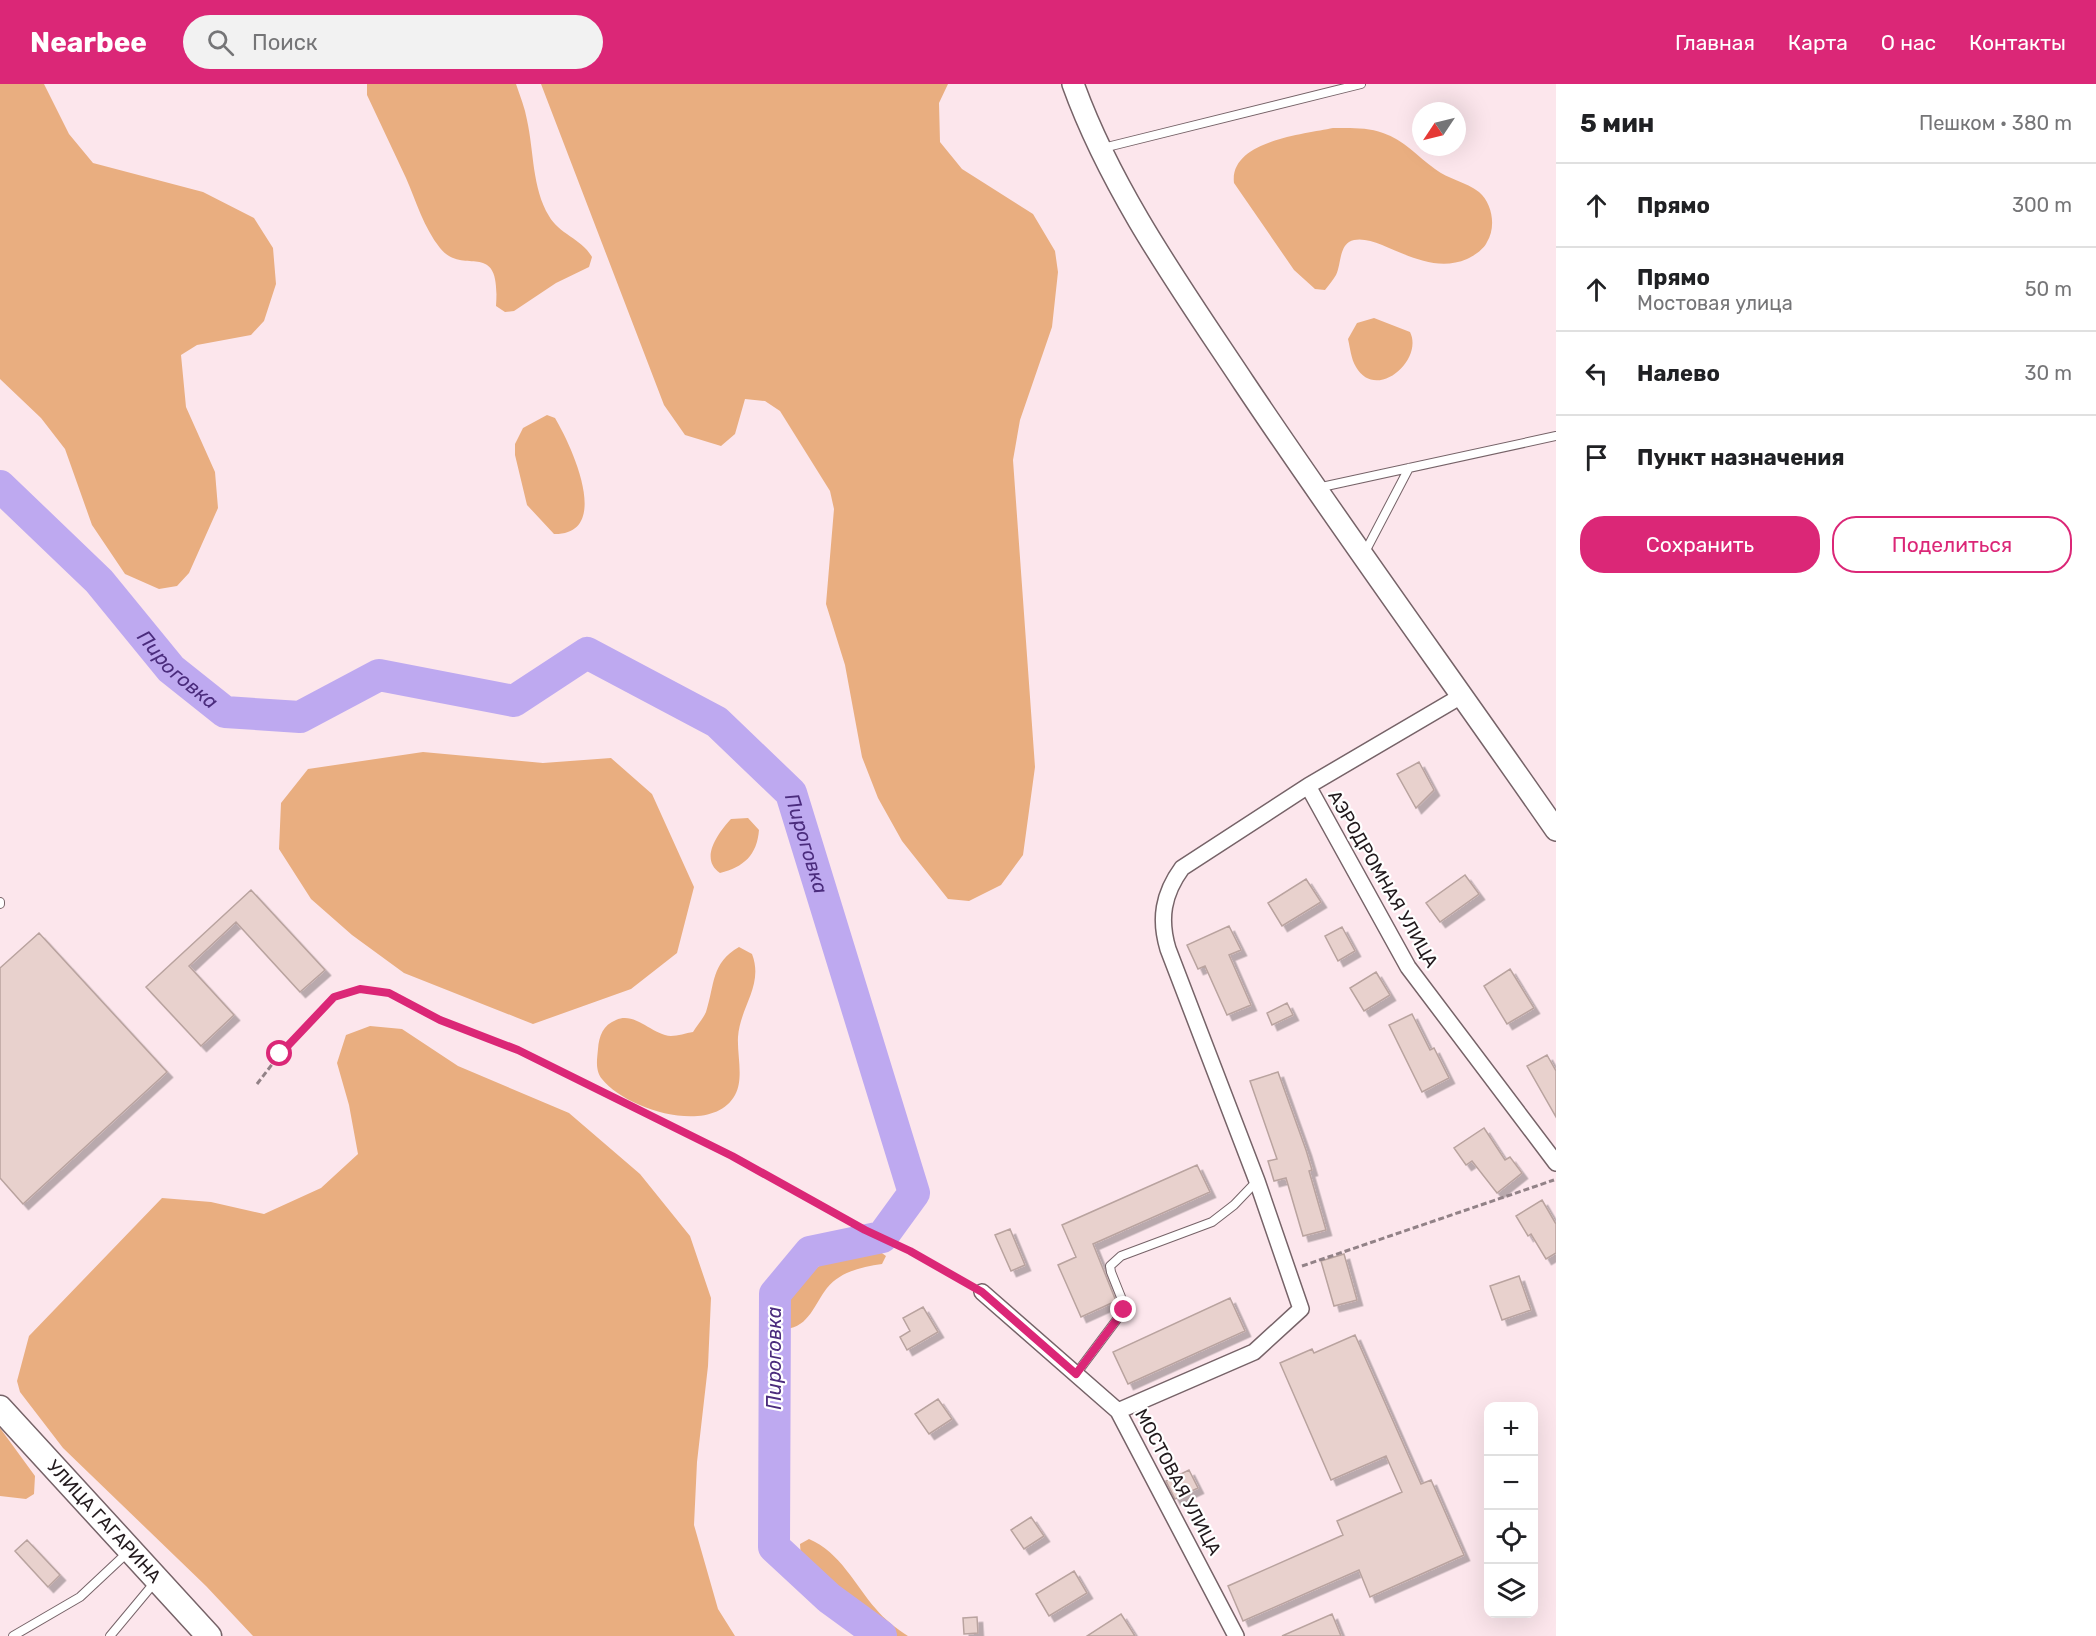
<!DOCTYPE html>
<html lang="ru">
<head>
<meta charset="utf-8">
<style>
  :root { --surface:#fff; --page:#f2f2f2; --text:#202124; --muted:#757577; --line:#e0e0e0; --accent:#db2777 }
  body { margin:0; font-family:Rubik,sans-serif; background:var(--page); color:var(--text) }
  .controls { position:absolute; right:18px; bottom:18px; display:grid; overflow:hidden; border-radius:12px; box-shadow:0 6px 24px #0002 }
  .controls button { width:54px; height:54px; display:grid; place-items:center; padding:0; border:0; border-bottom:2px solid var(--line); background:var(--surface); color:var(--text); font:30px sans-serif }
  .compass { position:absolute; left:1412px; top:18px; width:54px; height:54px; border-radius:50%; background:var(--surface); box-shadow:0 6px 24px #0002; rotate:235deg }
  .stop { position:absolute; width:18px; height:18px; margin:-14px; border:4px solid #db2777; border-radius:50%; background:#fff }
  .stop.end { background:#db2777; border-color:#fff; box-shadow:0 2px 6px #0008 }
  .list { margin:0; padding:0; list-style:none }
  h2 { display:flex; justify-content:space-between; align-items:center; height:78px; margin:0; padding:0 24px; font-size:26px }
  h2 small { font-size:20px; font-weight:400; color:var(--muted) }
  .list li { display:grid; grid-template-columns:39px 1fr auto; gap:18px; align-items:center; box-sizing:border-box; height:84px; padding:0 24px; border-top:2px solid var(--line) }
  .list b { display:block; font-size:22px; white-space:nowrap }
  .list p { margin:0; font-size:20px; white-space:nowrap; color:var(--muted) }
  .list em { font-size:20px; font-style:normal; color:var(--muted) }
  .actions { display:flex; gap:12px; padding:18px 24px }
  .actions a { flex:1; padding:14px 0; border:2px solid var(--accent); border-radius:24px; text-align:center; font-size:21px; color:var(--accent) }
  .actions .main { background:var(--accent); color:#fff }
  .icon { flex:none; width:33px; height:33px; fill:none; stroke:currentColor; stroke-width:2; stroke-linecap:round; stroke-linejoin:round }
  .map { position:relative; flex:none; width:1556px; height:1552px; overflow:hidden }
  header { display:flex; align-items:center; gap:36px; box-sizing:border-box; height:84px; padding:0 30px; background:var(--accent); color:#fff }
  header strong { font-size:28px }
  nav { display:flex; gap:33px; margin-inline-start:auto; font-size:21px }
  .search { width:420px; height:54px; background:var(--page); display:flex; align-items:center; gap:15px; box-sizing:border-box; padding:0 21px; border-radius:33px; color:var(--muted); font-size:22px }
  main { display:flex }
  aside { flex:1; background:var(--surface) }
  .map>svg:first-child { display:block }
  .green { fill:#e9ae80 }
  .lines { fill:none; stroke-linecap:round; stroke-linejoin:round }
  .river { stroke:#bea9f0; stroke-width:32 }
  .building { fill:#e8d1cd; stroke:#b9a39f; stroke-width:1.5; filter:url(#shadow) }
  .lane-casing { stroke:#766368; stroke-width:10 }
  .street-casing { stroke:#766368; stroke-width:18 }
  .secondary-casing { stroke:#766368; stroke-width:24 }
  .primary-casing { stroke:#766368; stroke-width:27 }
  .path { stroke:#928287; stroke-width:3; stroke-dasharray:6 3; stroke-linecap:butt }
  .lane { stroke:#fff; stroke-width:8 }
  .street { stroke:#fff; stroke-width:15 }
  .secondary { stroke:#fff; stroke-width:21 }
  .primary { stroke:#fff; stroke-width:24 }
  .route { stroke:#db2777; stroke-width:8 }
  .labels { text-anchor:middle; stroke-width:4.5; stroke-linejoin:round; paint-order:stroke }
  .street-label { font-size:18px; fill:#21191c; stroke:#fff }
  .water-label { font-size:20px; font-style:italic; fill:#4b2c7d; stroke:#fff }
</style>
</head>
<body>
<header>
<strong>Nearbee</strong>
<div class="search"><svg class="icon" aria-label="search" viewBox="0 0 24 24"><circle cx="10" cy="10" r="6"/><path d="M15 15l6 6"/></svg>Поиск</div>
<nav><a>Главная</a><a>Карта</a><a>О нас</a><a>Контакты</a></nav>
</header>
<main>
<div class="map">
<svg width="1556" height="1552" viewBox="0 0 1556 1552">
  <defs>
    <filter id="shadow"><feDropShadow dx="5.5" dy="5.5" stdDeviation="0" flood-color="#0004"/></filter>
  </defs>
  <rect width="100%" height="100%" fill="#fce6ec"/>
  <path class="green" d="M0 0H44L69 50 93 79 203 108 254 134 273 164 276 200 264 237 251 251 197 261 181 271 186 323 215 388 218 424 189 489 177 502 159 505 125 490 92 441 65 365 41 334 0 295Z
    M367 0H516C520 12 525 24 527 36 534 67 532 104 549 132 559 150 582 155 592 173L589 183 556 199 514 227 505 228 496 222C501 152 464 194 440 164 424 144 416 117 406 94 393 66 380 39 367 11Z
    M541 0H948L939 19 940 58 962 85 1033 130 1055 167 1058 188 1052 243 1020 336 1013 376 1035 683 1023 771 1001 801 969 817 948 815 902 757 878 714 862 673 845 581 826 520 834 425 830 407 780 327 765 317 745 315 735 350 721 362 685 351 664 321Z
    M1333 44C1349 44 1367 43 1383 49 1404 56 1417 72 1435 85 1448 95 1466 98 1479 108 1493 120 1496 144 1487 158 1484 165 1474 172 1467 175 1421 195 1375 144 1349 158 1339 165 1341 181 1336 191 1333 196 1329 201 1325 206L1315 205 1294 186 1234 99C1229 57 1304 50 1333 44Z
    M1374 234 1410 248C1424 276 1376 318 1356 283 1351 275 1350 263 1348 255L1357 239Z
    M547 331 555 334C570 359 614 451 554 450L527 421 515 371V360L523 344Z
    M423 668 543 679 611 674 652 710 694 803 677 869 631 905 533 940 404 889 352 851 311 815 279 765 281 719 308 685Z
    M748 734 759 746C757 771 744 783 720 789 699 775 718 749 731 735Z
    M739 863 752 870C764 901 740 923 738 953 737 971 744 995 735 1011 712 1053 625 1025 602 995 595 986 597 976 598 965 599 952 603 941 616 936 635 927 652 951 671 952 678 952 686 949 693 948 697 941 703 935 706 928 715 900 711 879 739 863Z
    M370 942 402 945 458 982 569 1029 640 1090 690 1152 711 1214 708 1282 697 1378 694 1441 718 1525 735 1552H253L206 1502 63 1364 20 1308 17 1297 29 1252 162 1114 211 1118 264 1130 321 1104 358 1070 349 1021 337 979 346 951Z
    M856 1166 879 1167 886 1172 882 1180C862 1183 841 1187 827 1204 815 1219 809 1243 786 1245 774 1201 822 1177 856 1166Z
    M0 1344 35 1392 34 1410 26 1415 0 1412Z
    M809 1455C840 1468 855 1501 876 1525 884 1535 897 1545 908 1552H892L818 1496 801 1474 800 1460Z"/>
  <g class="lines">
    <path class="river" id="s1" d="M0 402 99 497 171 585 225 628 300 633 379 591 514 617 587 569 717 638 791 709 914 1109 882 1153 810 1168 775 1210 774 1463 829 1514 881 1552"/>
  </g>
  <path class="building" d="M1419 678 1434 706 1416 724 1397 690Z
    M1465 791 1479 810 1440 838 1426 819Z
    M1306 795 1321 818 1282 842 1268 819Z
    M251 806 325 886 300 908 236 838 189 882 234 931 201 962 146 903Z
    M1229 842 1241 866 1229 871 1251 921 1227 931 1205 882 1198 885 1187 861Z
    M1342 843 1355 867 1338 877 1325 852Z
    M39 849 167 988 23 1120 0 1094V884Z
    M1510 885 1534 924 1507 940 1484 902Z
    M1376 888 1390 911 1364 927 1350 904Z
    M1287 919 1293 931 1272 941 1267 929Z
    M1412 930 1430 966 1434 964 1449 994 1422 1008 1389 941Z
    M1547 971 1556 987V1033L1527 982Z
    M1278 988 1306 1066 1312 1086 1309 1087 1326 1146 1303 1152 1286 1094 1274 1097 1268 1077 1277 1075 1250 997Z
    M1484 1044 1505 1076 1510 1073 1522 1089 1497 1109 1472 1077 1466 1081 1454 1064Z
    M1197 1081 1210 1108 1093 1160 1116 1217 1081 1233 1058 1181 1076 1173 1062 1141Z
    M1542 1116 1556 1140V1169L1546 1175 1531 1150 1528 1152 1516 1132Z
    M1010 1145 1025 1181 1011 1187 995 1151Z
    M1344 1170 1357 1216 1334 1222 1321 1177Z
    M1519 1192 1531 1226 1502 1236 1490 1202Z
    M1230 1214 1245 1247 1128 1300 1113 1268Z
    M923 1223 938 1248 907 1266 900 1253 910 1247 903 1234Z
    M1355 1251 1421 1400 1431 1396 1464 1471 1370 1513 1359 1486 1243 1537 1228 1502 1343 1451 1337 1437 1402 1408 1386 1372 1331 1396 1280 1279 1312 1265 1314 1269Z
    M938 1315 952 1335 929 1350 915 1330Z
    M1189 1386 1198 1404 1175 1415 1166 1397Z
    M1031 1433 1044 1452 1024 1465 1011 1446Z
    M27 1456 60 1491 48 1503 15 1467Z
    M1074 1487 1087 1509 1049 1532 1036 1510Z
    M1121 1530 1135 1552H1087Z
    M1332 1530 1341 1552H1282Z
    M977 1533 978 1549 964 1550 963 1534Z"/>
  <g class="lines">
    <defs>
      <path id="lane" d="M1103 64 1361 0
        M1317 404 1556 352
        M1364 470 1409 384
        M0 818V820
        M1076 1290 1124 1226 1123 1218 1111 1188 1110 1182 1121 1172 1212 1138 1234 1121 1257 1097
        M13 1552 80 1513 127 1469
        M110 1552 155 1498"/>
      <path id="street" d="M1463 611 1308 702 1408 883 1556 1079
        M982 1208 1118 1327 1236 1552
        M1118 1327 1254 1268 1301 1225 1257 1097 1168 865C1159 835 1163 810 1182 784L1308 702"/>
      <path id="secondary" d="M1073 0C1112 108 1181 204 1244 299 1345 450 1452 596 1556 746"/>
      <g id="primary">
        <path id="s2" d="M0 1324 209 1552"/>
      </g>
    </defs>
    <use href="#lane" class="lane-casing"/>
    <use href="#street" class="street-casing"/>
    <use href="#secondary" class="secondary-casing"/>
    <use href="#primary" class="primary-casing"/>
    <path class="path" d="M257 1000 280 970 334 913 360 905 389 909 440 936 518 966 732 1072 968 1200
      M1302 1182 1554 1096"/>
    <use href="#lane" class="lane"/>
    <use href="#street" class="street"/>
    <use href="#secondary" class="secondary"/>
    <use href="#primary" class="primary"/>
  </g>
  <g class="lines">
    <path class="route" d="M280 970 334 913 360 905 389 909 440 936 518 966 732 1072 865 1146 910 1167 982 1208 1076 1290 1124 1226"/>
  </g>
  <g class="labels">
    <g class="street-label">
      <text transform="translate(1383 795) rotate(60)" y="6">АЭРОДРОМНАЯ УЛИЦА</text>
      <text transform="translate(1178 1398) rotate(62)" y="6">МОСТОВАЯ УЛИЦА</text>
      <text dy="6" stroke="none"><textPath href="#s2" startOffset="154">УЛИЦА ГАГАРИНА</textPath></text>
    </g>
    <g class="water-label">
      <text dy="7" stroke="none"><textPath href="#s1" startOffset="256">Пироговка</textPath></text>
      <text dy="7" stroke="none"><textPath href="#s1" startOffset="1012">Пироговка</textPath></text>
      <text transform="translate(774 1274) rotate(-90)" y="7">Пироговка</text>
    </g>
  </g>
</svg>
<div class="controls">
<button>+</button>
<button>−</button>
<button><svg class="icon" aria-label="locate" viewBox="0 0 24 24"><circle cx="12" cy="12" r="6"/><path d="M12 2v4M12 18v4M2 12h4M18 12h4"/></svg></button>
<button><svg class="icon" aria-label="layers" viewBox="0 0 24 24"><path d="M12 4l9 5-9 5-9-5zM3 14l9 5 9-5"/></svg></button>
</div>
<svg class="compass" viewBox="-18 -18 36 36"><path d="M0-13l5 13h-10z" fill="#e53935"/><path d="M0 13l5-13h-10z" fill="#757577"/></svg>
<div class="stop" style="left:280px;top:970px"></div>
<div class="stop end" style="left:1124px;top:1226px"></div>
</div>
<aside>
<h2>5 мин<small>Пешком · 380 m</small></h2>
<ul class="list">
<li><svg class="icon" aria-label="ahead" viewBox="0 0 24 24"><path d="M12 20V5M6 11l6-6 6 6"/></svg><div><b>Прямо</b></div><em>300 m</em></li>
<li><svg class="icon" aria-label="ahead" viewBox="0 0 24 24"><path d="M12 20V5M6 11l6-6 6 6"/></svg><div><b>Прямо</b><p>Мостовая улица</p></div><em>50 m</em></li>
<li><svg class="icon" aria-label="left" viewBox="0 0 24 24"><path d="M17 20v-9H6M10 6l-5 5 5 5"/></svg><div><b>Налево</b></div><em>30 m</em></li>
<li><svg class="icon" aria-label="arrive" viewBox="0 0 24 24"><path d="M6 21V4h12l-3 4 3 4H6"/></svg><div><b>Пункт назначения</b></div></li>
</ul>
<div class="actions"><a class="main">Сохранить</a><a>Поделиться</a></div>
</aside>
</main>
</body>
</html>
